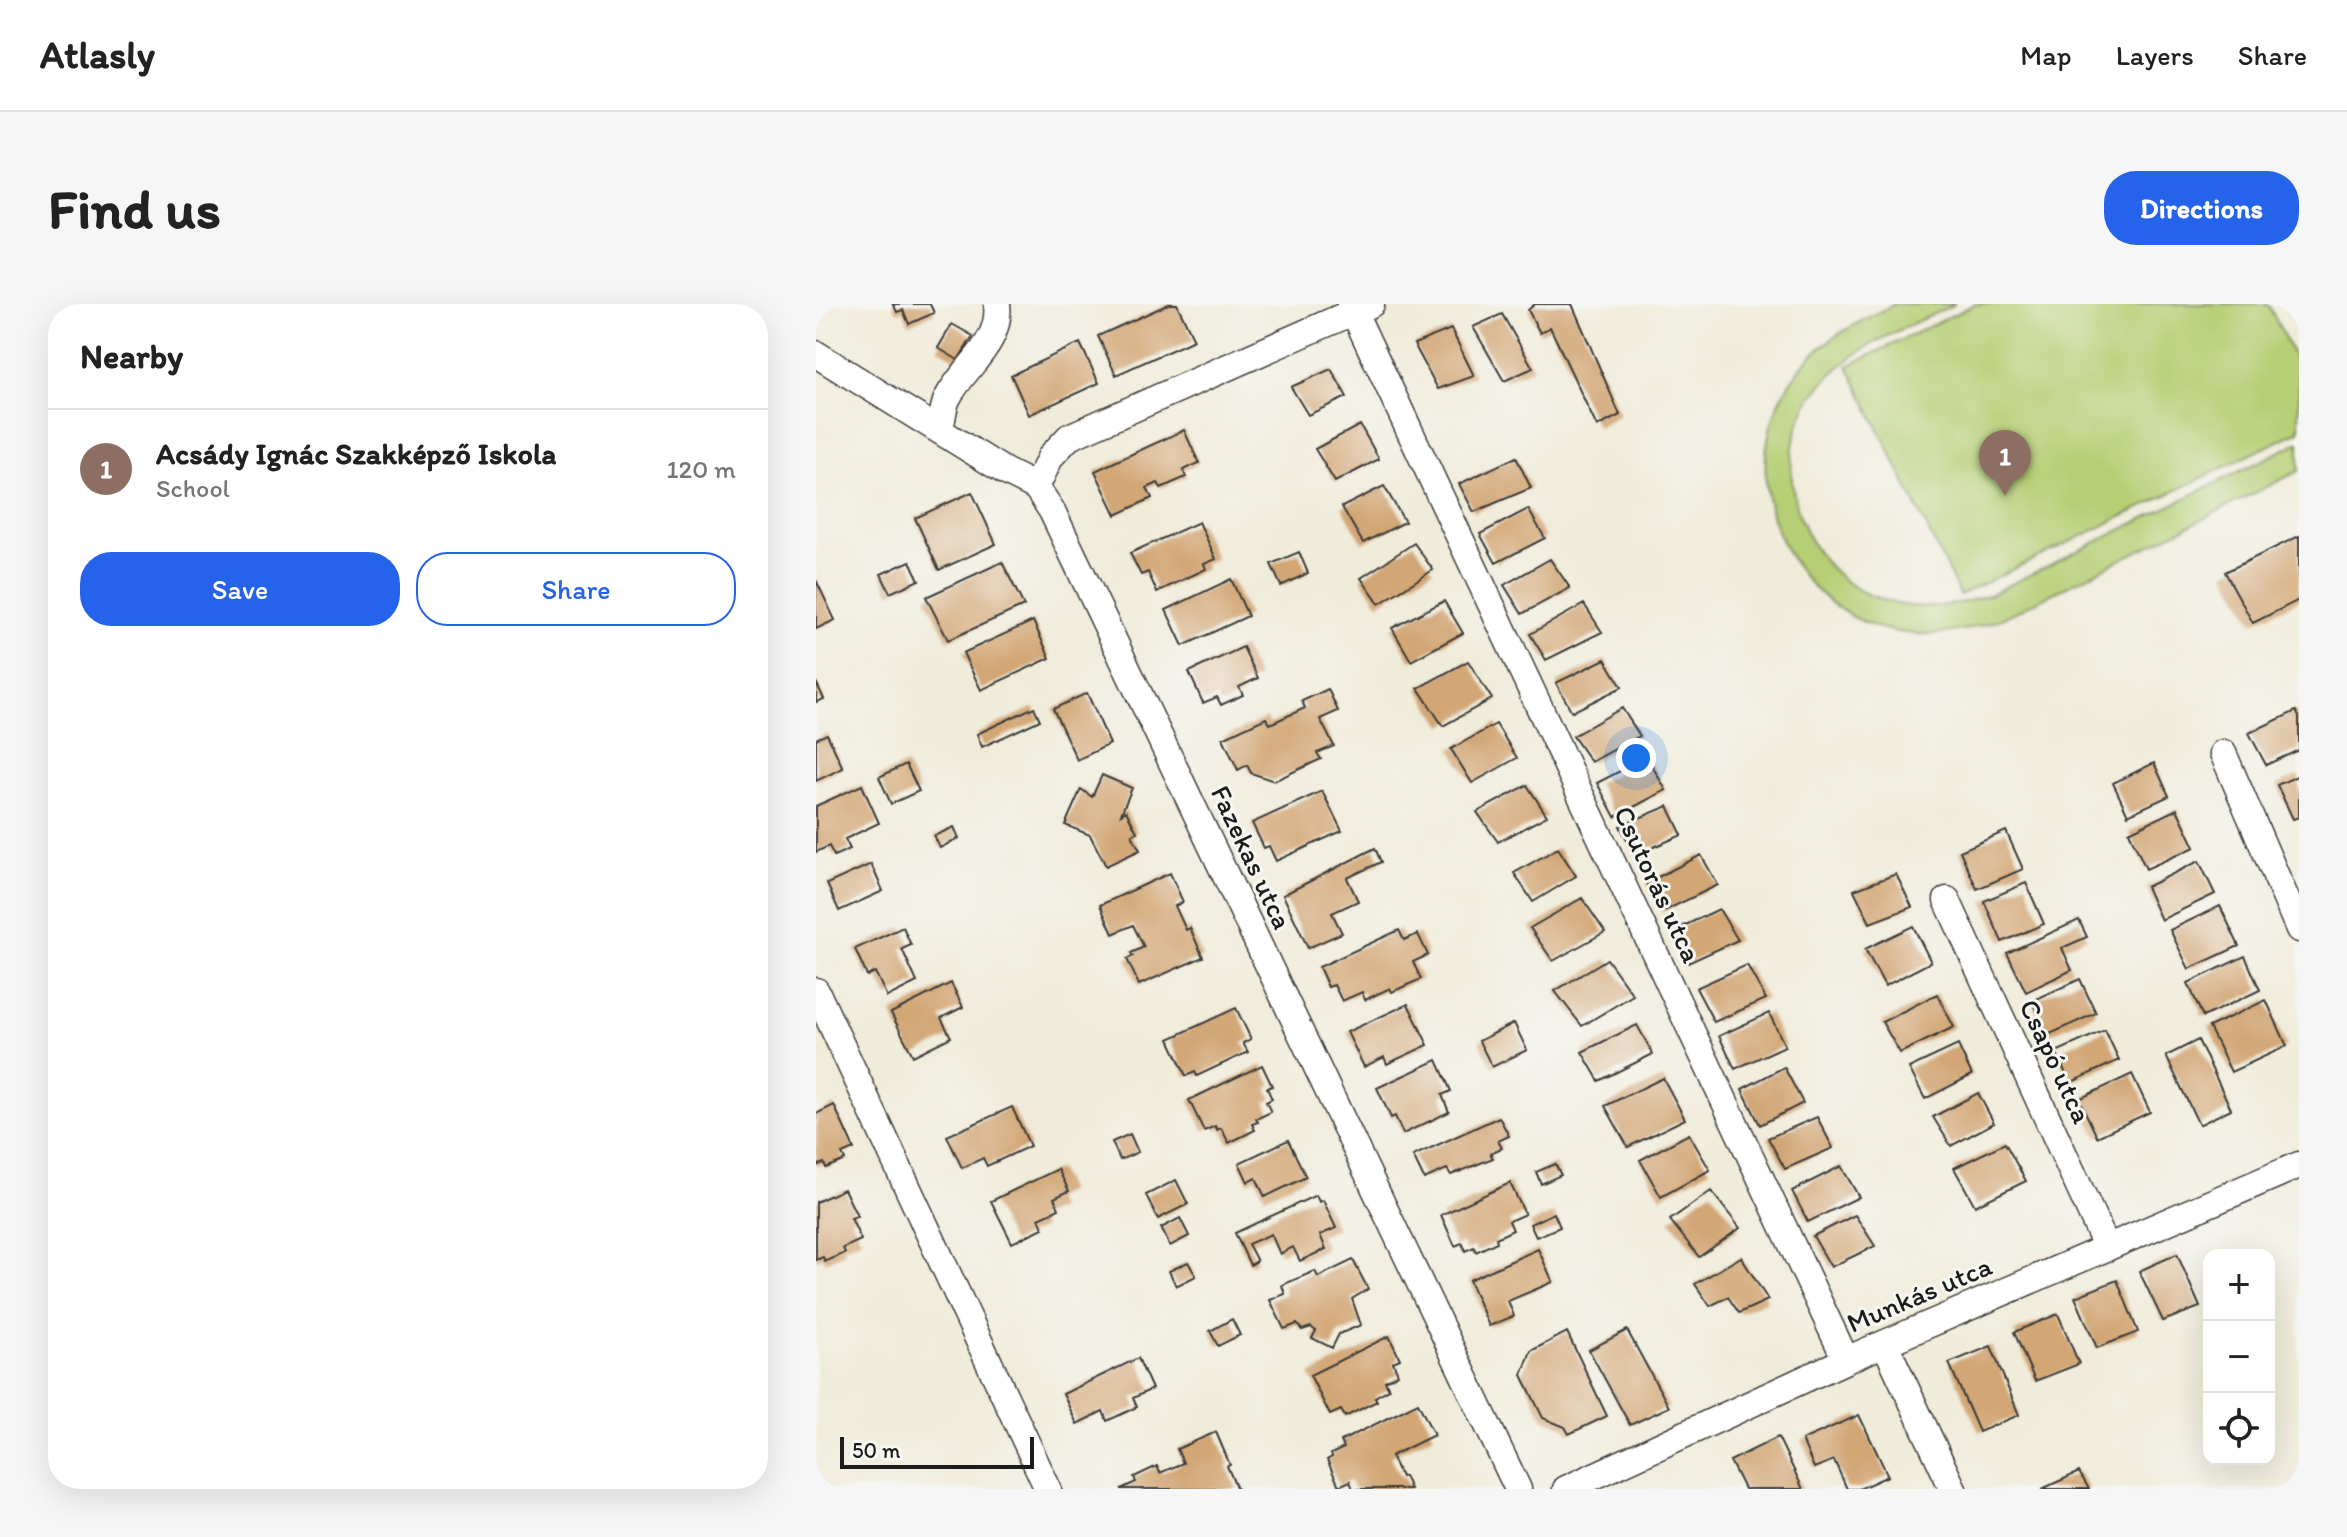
<!DOCTYPE html>
<html lang="en">
<head>
<meta charset="utf-8">
<style>
  :root { --surface:#fff; --page:#f6f6f6; --text:#222; --muted:#767676; --line:#e0e0e0; --accent:#2563eb }
  body { margin:0; font-family:Itim,sans-serif; background:var(--page); color:var(--text) }
  .controls { position:absolute; right:24px; bottom:24px; display:grid; overflow:hidden; border-radius:16px; box-shadow:0 8px 32px #0002 }
  .controls button { width:72px; height:72px; display:grid; place-items:center; padding:0; border:0; border-bottom:2px solid var(--line); background:var(--surface); color:var(--text); font:40px sans-serif }
  .scale { position:absolute; left:24px; bottom:20px; width:194px; box-sizing:border-box; padding-left:8px; border:4px solid #1c1c1c; border-top:0; font-size:22px; line-height:28px; white-space:nowrap; color:#1c1c1c; -webkit-text-stroke:6px #f6f6f2; paint-order:stroke }
  .you { position:absolute; left:820px; top:454px; width:28px; height:28px; margin:-20px; border:6px solid #fff; border-radius:50%; background:#1a73e8; box-shadow:0 0 0 12px #1a73e833 }
  .badge { display:grid; place-items:center; width:52px; height:52px; border-radius:50%; background:var(--accent); color:#fff; font-size:26px; font-weight:700 }
  .pin { position:absolute; translate:-50% -66px; filter:drop-shadow(0 2px 4px #0008) }
  .pin::after { content:''; position:absolute; top:42px; width:28px; height:24px; background:inherit; clip-path:polygon(0 0,100% 0,50% 100%) }
  .list { margin:0; padding:0; list-style:none }
  h2 { display:flex; justify-content:space-between; align-items:center; height:104px; margin:0; padding:0 32px; font-size:34px }
  h2 small { font-size:26px; font-weight:400; color:var(--muted) }
  .list li { display:grid; grid-template-columns:52px 1fr auto; gap:24px; align-items:center; box-sizing:border-box; height:120px; padding:0 32px; border-top:2px solid var(--line) }
  .list b { display:block; font-size:30px; white-space:nowrap }
  .list p { margin:0; font-size:26px; white-space:nowrap; color:var(--muted) }
  .list em { font-size:26px; font-style:normal; color:var(--muted) }
  .actions { display:flex; gap:16px; padding:24px 32px }
  .actions a { flex:1; padding:18px 0; border:2px solid var(--accent); border-radius:32px; text-align:center; font-size:28px; color:var(--accent) }
  .actions .main { background:var(--accent); color:#fff }
  .icon { flex:none; width:44px; height:44px; fill:none; stroke:currentColor; stroke-width:2; stroke-linecap:round; stroke-linejoin:round }
  .map { position:relative; flex:none; width:1483px; height:1185px; overflow:hidden; border-radius:32px }
  header { display:flex; align-items:center; gap:48px; box-sizing:border-box; height:112px; padding:0 40px; background:var(--surface); border-bottom:2px solid var(--line) }
  header strong { font-size:38px }
  nav { display:flex; gap:44px; margin-inline-start:auto; font-size:28px }
  .intro { display:flex; align-items:center; justify-content:space-between; box-sizing:border-box; height:192px; padding:0 48px }
  h1 { margin:0; font-size:56px }
  .button { padding:20px 36px; border-radius:32px; background:var(--accent); color:#fff; font-size:28px; font-weight:700 }
  main { display:flex; gap:48px; padding:0 48px }
  aside { flex:1; background:var(--surface); border-radius:32px; box-shadow:0 8px 32px #0002 }
  .map>svg:first-child { display:block }
  .green { fill:#b6cf74; stroke:#697648; stroke-width:2 }
  .building { fill:#d2a674 }
  .lines { fill:none; stroke-linecap:round; stroke-linejoin:round }
  .minor-casing { stroke:#3c3b38; stroke-width:29 }
  .minor { stroke:#fff; stroke-width:26 }
  .labels { text-anchor:middle; stroke-width:6; stroke-linejoin:round; paint-order:stroke }
  .street-label { font-size:28px; fill:#1c1c1c; stroke:#f6f6f2 }
</style>
</head>
<body>
<header>
<strong>Atlasly</strong>
<nav><a>Map</a><a>Layers</a><a>Share</a></nav>
</header>
<div class="intro"><h1>Find us</h1><a class="button">Directions</a></div>
<main>
<aside>
<h2>Nearby<small></small></h2>
<ul class="list">
<li><span class="badge" style="background:#8d6e63">1</span><div><b>Acsády Ignác Szakképző Iskola</b><p>School</p></div><em>120 m</em></li>
</ul>
<div class="actions"><a class="main">Save</a><a>Share</a></div>
</aside>
<div class="map">
<svg width="1483" height="1185" viewBox="0 0 1483 1185">
  <rect width="100%" height="100%" fill="#f6f6f2"/>
  <filter id="ink" filterUnits="userSpaceOnUse"><feTurbulence type="fractalNoise" baseFrequency=".0125" numOctaves="2"/><feDisplacementMap in="SourceGraphic" scale="16" xChannelSelector="R" yChannelSelector="G"/><feConvolveMatrix kernelMatrix="1 2 1 2 8 2 1 2 1" color-interpolation-filters="sRGB"/></filter>
  <filter id="wash" filterUnits="userSpaceOnUse"><feTurbulence type="fractalNoise" baseFrequency=".006" numOctaves="4" result="noise"/><feDisplacementMap in="SourceGraphic" scale="32" xChannelSelector="R" yChannelSelector="G"/><feGaussianBlur stdDeviation="1.8" result="paint"/><feColorMatrix in="noise" values="0 0 0 0 0 0 0 0 0 0 0 0 0 0 0 0 0 1.4 0 .05"/><feComposite in="paint" operator="in"/></filter>
  <g filter="url(#wash)">
    <rect width="100%" height="100%" fill="#f0ecda"/>
    <path class="green" d="M1079 0H1139C1090 24 1035 42 1001 86 950 152 979 261 1056 292 1096 309 1135 304 1175 290L1483 138V167L1185 315C1158 324 1130 332 1101 330 976 324 908 176 977 74 1002 37 1040 19 1079 0Z
      M1159 0H1452L1483 63V127L1144 291 1032 62Z"/>
    <g id="blocks">
      <path class="building" d="M77 0H114L118 9 93 20 87 6 81 8Z
        M353 0H361L378 36 300 71 282 32Z
        M719 0H756L804 111 781 123 734 23 724 29 712 6Z
        M686 10 717 64 688 77 657 23Z
        M136 20 157 32 142 56 122 44Z
        M635 25 658 72 622 85 598 40Z
        M264 39 283 79 213 111 195 71Z
        M515 65 531 93 492 111 475 83Z
        M544 121 563 155 519 178 499 145Z
        M368 126 383 159 367 166 370 173 345 184 342 179 331 184 336 194 300 211 279 167Z
        M700 153 715 184 658 208 643 180Z
        M568 182 589 218 547 239 526 203Z
        M156 188 180 240 123 266 99 214Z
        M712 205 729 234 680 259 664 230Z
        M383 218 400 255 388 260 390 265 341 288 332 268 325 271 314 249Z
        M1483 232V296L1437 319 1409 268Z
        M598 239 617 266 563 300 545 274Z
        M483 248 492 269 465 282 455 260Z
        M734 255 754 284 706 310 688 281Z
        M94 257 103 276 74 289 65 270Z
        M186 258 208 302 132 336 110 293Z
        M415 275 432 312 367 342 350 306Z
        M0 276 19 316 0 325Z
        M628 297 647 329 595 357 576 324Z
        M768 300 786 328 730 356 714 330Z
        M217 317 234 354 165 386 147 349Z
        M427 343 442 374 423 383 427 391 405 401 401 393 387 399 373 368Z
        M789 355 806 383 756 408 740 379Z
        M652 357 676 395 627 422 602 384Z
        M0 378 8 395 0 398Z
        M512 385 522 407 504 415 518 442 501 449 505 455 458 477 435 469 431 461 422 466 407 434 450 414 454 420 489 404 486 397Z
        M271 389 294 440 261 456 237 405Z
        M218 403 224 416 166 443 161 430Z
        M806 404 824 432 775 458 757 432Z
        M1480 407 1483 413V446L1450 461 1433 429Z
        M680 420 701 454 656 479 635 445Z
        M11 430 27 464 0 477V435Z
        M831 453 850 486 799 513 781 479Z
        M1338 459 1353 492 1312 511 1297 479Z
        M90 460 103 487 75 500 63 473Z
        M286 471 316 484 305 510 310 507 321 528 316 531 324 546 290 562 274 531 249 521 265 485 276 493Z
        M1483 471V513L1477 515 1461 481Z
        M46 481 63 519 29 535 34 545 18 552 13 542 0 548V502Z
        M711 481 731 512 682 538 661 508Z
        M506 487 526 527 460 557 453 542 448 544 436 519Z
        M852 502 866 531 819 551 804 522Z
        M1361 505 1379 543 1330 565 1313 528Z
        M138 523 143 534 124 544 118 532Z
        M1190 527 1207 565 1161 585 1144 547Z
        M559 544 565 558 531 574 542 597 516 609 526 629 492 644 467 591Z
        M742 544 760 572 717 598 698 569Z
        M885 551 902 581 846 608 830 579Z
        M1383 557 1399 590 1345 616 1330 583Z
        M55 560 67 587 23 607 11 580Z
        M354 569 367 598 359 602 370 626 374 624 387 653 323 681 311 655 317 652 315 649 328 643 317 621 297 630 284 601Z
        M1080 570 1096 603 1054 619 1038 586Z
        M1210 579 1228 620 1186 638 1168 597Z
        M766 594 789 628 737 657 714 624Z
        M1404 602 1423 642 1373 665 1354 626Z
        M903 605 922 636 872 659 855 628Z
        M1263 616 1271 633 1246 644 1256 666 1210 688 1191 649Z
        M1097 622 1115 658 1069 682 1049 645Z
        M87 623 95 641 86 645 101 678 71 693 59 668 51 672 39 645Z
        M583 626 588 636 602 630 612 651 597 658 605 675 576 688 574 684 549 696 546 688 526 697 518 681 512 683 503 663Z
        M1429 652 1444 686 1387 713 1372 679Z
        M791 655 817 691 766 722 739 687Z
        M931 661 950 695 898 718 880 684Z
        M1264 675 1280 709 1232 731 1216 697Z
        M135 679 147 703 125 714 135 733 97 752 75 709Z
        M1121 690 1138 723 1084 749 1066 718Z
        M1450 696 1471 742 1415 768 1393 723Z
        M592 700 612 741 571 760 568 753 548 763 531 728Z
        M420 704 435 735 427 739 432 748 381 772 379 768 370 772 353 735Z
        M953 709 969 742 919 765 903 732Z
        M698 719 711 746 676 763 663 737Z
        M821 721 837 750 783 777 766 748Z
        M1289 726 1303 756 1254 779 1240 748Z
        M1382 736 1415 805 1383 821 1350 752Z
        M1142 741 1156 771 1109 795 1093 764Z
        M621 756 635 787 626 791 633 808 587 830 579 812 575 814 561 784Z
        M446 761 456 782 451 784 456 795 450 798 455 808 440 815 442 818 436 820 439 826 413 839 405 824 401 826 399 822 388 827 373 796Z
        M968 763 987 799 944 821 926 785Z
        M1316 770 1334 808 1281 833 1263 795Z
        M847 774 869 815 812 843 789 802Z
        M1162 789 1178 819 1135 842 1117 813Z
        M18 801 38 845 26 850 29 856 10 864 8 859 0 862V810Z
        M196 803 214 842 171 862 167 854 146 864 131 832Z
        M683 813 693 832 682 837 686 844 674 849 677 854 635 871 631 865 608 875 597 852Z
        M1001 813 1017 844 969 865 952 834Z
        M314 830 322 848 304 856 296 838Z
        M873 830 894 866 845 893 824 856Z
        M472 836 490 873 449 893 440 874 432 878 423 859Z
        M1189 839 1210 877 1159 902 1138 864Z
        M739 860 745 871 725 880 720 868Z
        M1025 862 1043 893 992 918 976 887Z
        M242 865 253 887 238 894 243 905 223 914 227 924 196 939 175 897Z
        M360 876 372 900 342 915 330 891Z
        M694 879 709 910 693 917 697 926 680 934 681 938 660 948 658 943 649 947 646 939 639 942 625 911Z
        M28 885 41 912 35 914 45 936 27 944 29 949 9 958 7 953 0 956V898Z
        M895 887 924 924 883 953 854 916Z
        M500 891 503 898 507 896 520 924 504 931 510 945 484 957 477 943 464 950 455 930 432 940 441 957 434 961 419 929Z
        M738 909 744 923 720 933 714 920Z
        M1039 911 1059 942 1015 963 997 932Z
        M364 914 373 932 354 942 345 924Z
        M722 945 737 978 692 997 698 1012 673 1022 653 976Z
        M1361 950 1384 1003 1347 1017 1323 967Z
        M925 953 952 996 923 1009 912 993 894 1002 879 980Z
        M537 956 552 985 536 995 545 1021 523 1030 516 1044 496 1034 500 1027 495 1023 486 1026 481 1020 468 1025 454 996 469 990 466 981 499 967 502 973Z
        M372 958 380 972 360 982 353 967Z
        M1301 976 1322 1028 1281 1044 1259 993Z
        M1242 1010 1263 1060 1219 1077 1198 1028Z
        M416 1015 424 1031 402 1042 394 1027Z
        M811 1026 853 1103 814 1121 773 1046Z
        M751 1028 791 1112 753 1130 749 1123 727 1114 706 1071 715 1047Z
        M573 1032 584 1055 577 1058 582 1070 569 1077 573 1085 559 1093 561 1097 529 1113 525 1106 514 1111 494 1071Z
        M1175 1042 1203 1111 1163 1128 1133 1059Z
        M322 1054 336 1085 317 1094 321 1103 291 1117 287 1107 261 1120 247 1090Z
        M602 1099 618 1131 575 1152 585 1173 588 1172 594 1185H537L534 1177 523 1182 511 1156 516 1153 515 1150 528 1144 525 1137Z
        M1043 1111 1072 1172 1043 1185H1031L1018 1156 998 1164 986 1136Z
        M400 1128 414 1161 411 1162 421 1185H305L320 1178 318 1173 341 1162 344 1169 367 1159 361 1145Z
        M962 1133 987 1185H928L914 1157Z
        M1263 1168 1273 1185H1226Z"/>
    </g>
  </g>
  <g filter="url(#ink)">
    <use href="#blocks" fill-opacity="0" stroke="#3c3b38" stroke-width="2"/>
    <g class="lines">
      <defs>
        <path id="minor" d="M534 0 1030 1056
          M0 50 190 168 220 183 236 207 702 1185
          M124 126C126 117 127 104 131 95 147 63 186 40 181 0
          M220 183 235 152 253 133 555 0
          M1407 449 1483 625
          M1131 596 1291 944
          M0 687 232 1185
          M1069 1040 1137 1185
          M750 1185 1030 1056 1483 861"/>
      </defs>
      <use href="#minor" class="minor-casing"/>
      <use href="#minor" class="minor"/>
    </g>
  </g>
  <g class="labels">
    <g class="street-label">
      <text transform="translate(436 553) rotate(65)" y="10">Fazekas utca</text>
      <text transform="translate(842 580) rotate(65)" y="10">Csutorás utca</text>
      <text transform="translate(1240 757) rotate(65)" y="10">Csapó utca</text>
      <text transform="translate(1103 990) rotate(-23)" y="10">Munkás utca</text>
    </g>
  </g>
</svg>
<div class="controls">
<button>+</button>
<button>−</button>
<button><svg class="icon" aria-label="locate" viewBox="0 0 24 24"><circle cx="12" cy="12" r="6"/><path d="M12 2v4M12 18v4M2 12h4M18 12h4"/></svg></button>
</div>
<div class="scale">50 m</div>
<div class="you"></div>
<div class="pin badge" style="left:1189px;top:192px;background:#8d6e63">1</div>
</div>
</main>
</body>
</html>
